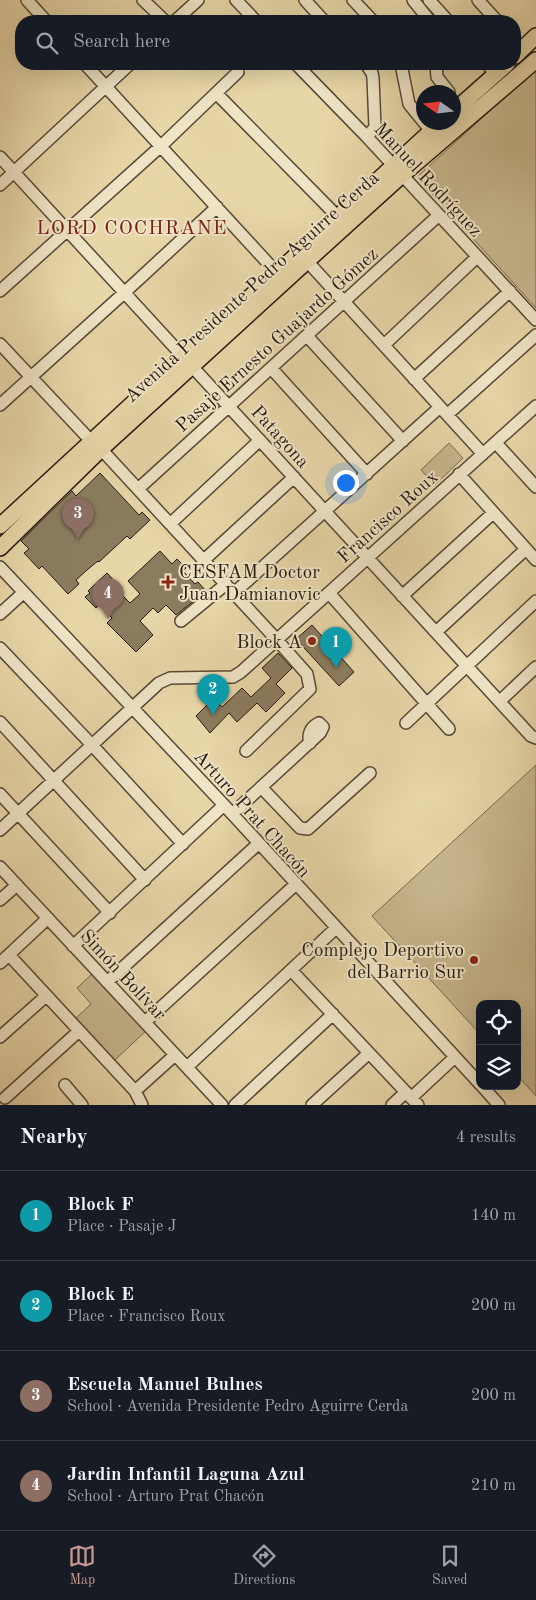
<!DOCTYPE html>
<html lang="en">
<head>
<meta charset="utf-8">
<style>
  :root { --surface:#171b24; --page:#242831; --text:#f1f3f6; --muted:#9ea1a6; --line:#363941; --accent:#c59692 }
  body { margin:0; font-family:"Old Standard TT",serif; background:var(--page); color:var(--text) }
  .controls { position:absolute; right:15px; bottom:15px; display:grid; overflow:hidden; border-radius:10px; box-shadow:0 5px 20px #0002 }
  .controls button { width:45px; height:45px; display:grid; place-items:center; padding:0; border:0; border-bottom:1px solid var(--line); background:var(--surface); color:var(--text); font:25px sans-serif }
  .compass { position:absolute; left:416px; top:85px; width:45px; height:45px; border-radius:50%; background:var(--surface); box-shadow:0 5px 20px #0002; rotate:284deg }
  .you { position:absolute; left:345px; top:482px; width:18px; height:18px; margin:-12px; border:4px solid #fff; border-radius:50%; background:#1a73e8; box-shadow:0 0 0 8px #1a73e833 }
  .badge { display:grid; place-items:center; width:32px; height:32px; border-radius:50%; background:var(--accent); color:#fff; font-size:16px; font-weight:700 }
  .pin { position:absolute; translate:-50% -41px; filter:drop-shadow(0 1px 2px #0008) }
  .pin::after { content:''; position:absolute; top:26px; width:18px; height:15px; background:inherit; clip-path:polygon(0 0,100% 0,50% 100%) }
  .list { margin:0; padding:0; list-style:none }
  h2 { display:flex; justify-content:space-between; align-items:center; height:65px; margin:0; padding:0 20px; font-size:21px }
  h2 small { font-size:16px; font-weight:400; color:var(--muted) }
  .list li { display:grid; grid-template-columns:32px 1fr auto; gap:15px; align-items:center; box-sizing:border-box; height:90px; padding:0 20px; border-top:1px solid var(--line) }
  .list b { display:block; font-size:19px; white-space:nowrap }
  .list p { margin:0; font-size:16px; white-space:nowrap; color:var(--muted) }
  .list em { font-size:16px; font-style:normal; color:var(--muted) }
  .icon { flex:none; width:28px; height:28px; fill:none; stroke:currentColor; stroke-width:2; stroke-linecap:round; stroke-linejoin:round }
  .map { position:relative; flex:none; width:536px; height:1105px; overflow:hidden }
  .search { position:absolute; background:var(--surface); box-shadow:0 5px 20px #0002; left:15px; right:15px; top:15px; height:55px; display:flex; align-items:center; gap:12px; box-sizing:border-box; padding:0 18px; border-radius:20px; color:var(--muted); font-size:19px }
  .sheet { height:425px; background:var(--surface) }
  nav { display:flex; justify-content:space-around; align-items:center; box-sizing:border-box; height:70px; border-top:1px solid var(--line); background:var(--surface); font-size:14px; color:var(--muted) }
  nav a { display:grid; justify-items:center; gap:2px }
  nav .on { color:var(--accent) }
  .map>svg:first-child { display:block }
  .green { fill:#c7b68e; stroke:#78684f }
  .building { fill:#8b7c5f; stroke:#281a10 }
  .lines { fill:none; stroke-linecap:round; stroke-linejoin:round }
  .minor-casing { stroke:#584936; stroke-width:14 }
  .major-casing { stroke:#281a10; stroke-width:18 }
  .minor { stroke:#efe4c6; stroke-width:11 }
  .major { stroke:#e7d6a8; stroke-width:15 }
  .poi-dot { fill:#8f2418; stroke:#efe4c6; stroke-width:2 }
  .labels { text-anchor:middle; stroke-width:4; stroke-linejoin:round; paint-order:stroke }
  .street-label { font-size:19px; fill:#281a10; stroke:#efe4c6 }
  .poi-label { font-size:19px; fill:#281a10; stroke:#efe4c6; text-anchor:end }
  .neighbourhood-label { font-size:20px; letter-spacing:1px; fill:#7a1f14; stroke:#efe4c6 }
</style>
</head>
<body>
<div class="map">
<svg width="536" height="1105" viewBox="0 0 536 1105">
  <rect width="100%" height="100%" fill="#e7d6a8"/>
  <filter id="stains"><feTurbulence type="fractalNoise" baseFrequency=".004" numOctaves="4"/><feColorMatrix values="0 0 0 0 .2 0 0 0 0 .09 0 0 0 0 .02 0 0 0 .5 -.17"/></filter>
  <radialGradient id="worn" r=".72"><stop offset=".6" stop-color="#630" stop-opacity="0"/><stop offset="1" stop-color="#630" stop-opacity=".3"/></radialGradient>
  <path class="green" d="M536 69V308L417 177Z
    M449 443 463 458 435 485 421 470Z
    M536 765V1096L517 1075V1004H480V1034L372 916Z
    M93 973 148 1029 115 1060 106 1050 103 1052 73 1021 91 1004 77 988Z"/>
  <path class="building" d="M100 473 139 515 142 512 150 520 130 539 127 536 99 562 98 561 87 570 76 580 79 584 68 594 42 566 39 569 24 553 29 549 21 541 72 491 76 496Z
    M160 551 172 564 177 559 186 568 183 571 195 584 198 582 206 591 176 615 166 605 158 613 153 608 140 621 153 635 136 652 107 623 112 618 99 605 96 608 85 597 90 593 88 591 107 573 121 588 118 591 130 603 140 594 128 581Z
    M312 625 354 672 339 686 296 639Z
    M278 653 292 668 276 684 285 693 266 712 257 703 237 722 229 713 210 733 196 716 214 698 222 707 242 688 251 697 271 678 262 668Z"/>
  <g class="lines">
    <defs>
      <path id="minor" d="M27 0 46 21
        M143 0 165 21
        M236 0 256 21
        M305 0 324 21
        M353 0 373 21
        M413 0 430 21
        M429 0 448 21
        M478 0 497 21
        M175 21 198 0
        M85 64 277 273
        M296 64 367 137 536 320
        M366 64 372 73 373 78 375 127 367 137
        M401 64 409 104 431 131
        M436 64 437 77 449 92
        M487 64 496 74
        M216 93 337 216
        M0 157 531 736 536 738
        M0 185 130 64
        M307 261 483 454
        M0 291 161 146 238 72
        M307 336 403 441
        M0 344 91 441
        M384 345 477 257
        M271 368 367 474
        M414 379 510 291
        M0 405 124 293 217 207
        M448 414 536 335
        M496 443 536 487
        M101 449 277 640 307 674 310 689 246 751
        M459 474 536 560
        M138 489 439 215
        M170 524 260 440
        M204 560 294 477
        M0 567 224 805 480 1084
        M234 593 440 407
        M329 593 449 729
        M402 596 493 513
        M0 614 23 593
        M181 621 226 584
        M436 632 526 549
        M0 648 92 745 183 844
        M500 701 536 667
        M0 722 145 880
        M406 723 536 601
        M261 787 300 828 308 829 370 773
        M0 794 110 913
        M232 814 320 733 323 727 319 723C311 727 307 734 310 743
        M0 830 159 683 170 678 233 677 241 672 536 406
        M0 867 222 1105
        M0 900 17 885
        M73 946 224 805
        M9 955 135 1091 142 1105
        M0 963 48 918
        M291 970 418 1105
        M107 982 258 844
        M145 1022 295 885
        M0 1037 46 996
        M187 1067 336 928
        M65 1085 82 1105
        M482 1086 499 1105
        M135 1091 175 1055
        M5 1098 79 1031
        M411 1098 455 1057
        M235 1105 333 1014
        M312 1105 369 1053
        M392 1105 406 1092"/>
      <path id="major" d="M515 56 536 36
        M454 111 507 64
        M0 526 184 356 277 273 441 122
        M0 548 101 449 307 261 402 175 536 60"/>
    </defs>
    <use href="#minor" class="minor-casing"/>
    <use href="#major" class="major-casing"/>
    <use href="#minor" class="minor"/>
    <use href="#major" class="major"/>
  </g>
  <g class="poi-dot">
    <path d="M165.5 574.5h5v5h5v5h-5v5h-5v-5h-5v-5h5z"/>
    <circle cx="312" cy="641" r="5"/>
    <circle cx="474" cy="960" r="5"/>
  </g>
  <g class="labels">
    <g class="street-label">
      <text transform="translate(429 179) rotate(47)" y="7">Manuel Rodríguez</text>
      <text transform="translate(251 286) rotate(-42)" y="7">Avenida Presidente Pedro Aguirre Cerda</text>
      <text transform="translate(276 339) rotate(-42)" y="7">Pasaje Ernesto Guajardo Gómez</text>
      <text transform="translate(281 436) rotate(48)" y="7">Patagona</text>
      <text transform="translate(387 516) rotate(-42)" y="7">Francisco Roux</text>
      <text transform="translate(253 813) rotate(48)" y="7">Arturo Prat Chacón</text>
      <text transform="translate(124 974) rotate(47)" y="7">Simón Bolívar</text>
    </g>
    <g class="poi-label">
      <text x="179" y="578" text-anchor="start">CESFAM Doctor<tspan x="179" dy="22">Juan Damianovic</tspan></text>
      <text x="302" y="648">Block A</text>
      <text x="464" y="956">Complejo Deportivo<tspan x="464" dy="22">del Barrio Sur</tspan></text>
    </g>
    <g class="neighbourhood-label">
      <text x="132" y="234">LORD COCHRANE</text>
    </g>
  </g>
  <rect width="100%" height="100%" filter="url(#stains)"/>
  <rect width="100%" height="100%" fill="url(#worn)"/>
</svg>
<div class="controls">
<button><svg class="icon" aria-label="locate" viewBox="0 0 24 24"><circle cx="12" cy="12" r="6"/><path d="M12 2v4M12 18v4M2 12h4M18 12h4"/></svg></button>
<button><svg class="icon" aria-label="layers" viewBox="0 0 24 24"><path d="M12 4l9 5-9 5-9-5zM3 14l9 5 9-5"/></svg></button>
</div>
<svg class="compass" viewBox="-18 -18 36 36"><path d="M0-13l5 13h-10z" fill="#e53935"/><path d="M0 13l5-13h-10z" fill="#9ea1a6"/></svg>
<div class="you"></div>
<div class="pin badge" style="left:336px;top:668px;background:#0f9aa8">1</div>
<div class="pin badge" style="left:213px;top:715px;background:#0f9aa8">2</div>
<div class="pin badge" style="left:78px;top:539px;background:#8d6e63">3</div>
<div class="pin badge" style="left:108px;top:619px;background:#8d6e63">4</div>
<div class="search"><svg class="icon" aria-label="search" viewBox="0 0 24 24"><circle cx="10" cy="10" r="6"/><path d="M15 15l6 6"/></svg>Search here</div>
</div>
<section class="sheet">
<h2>Nearby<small>4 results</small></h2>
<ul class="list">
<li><span class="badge" style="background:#0f9aa8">1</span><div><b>Block F</b><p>Place · Pasaje J</p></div><em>140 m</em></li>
<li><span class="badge" style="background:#0f9aa8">2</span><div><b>Block E</b><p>Place · Francisco Roux</p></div><em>200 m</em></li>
<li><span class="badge" style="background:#8d6e63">3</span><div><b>Escuela Manuel Bulnes</b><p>School · Avenida Presidente Pedro Aguirre Cerda</p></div><em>200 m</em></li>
<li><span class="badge" style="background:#8d6e63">4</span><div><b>Jardin Infantil Laguna Azul</b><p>School · Arturo Prat Chacón</p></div><em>210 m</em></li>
</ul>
</section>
<nav>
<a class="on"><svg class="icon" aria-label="map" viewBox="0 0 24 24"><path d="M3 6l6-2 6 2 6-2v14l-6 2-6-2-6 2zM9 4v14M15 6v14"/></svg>Map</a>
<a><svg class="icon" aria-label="directions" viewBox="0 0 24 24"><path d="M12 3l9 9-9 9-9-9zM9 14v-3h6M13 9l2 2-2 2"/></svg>Directions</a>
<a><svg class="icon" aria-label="saved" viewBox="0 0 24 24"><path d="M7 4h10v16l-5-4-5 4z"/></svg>Saved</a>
</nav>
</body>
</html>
